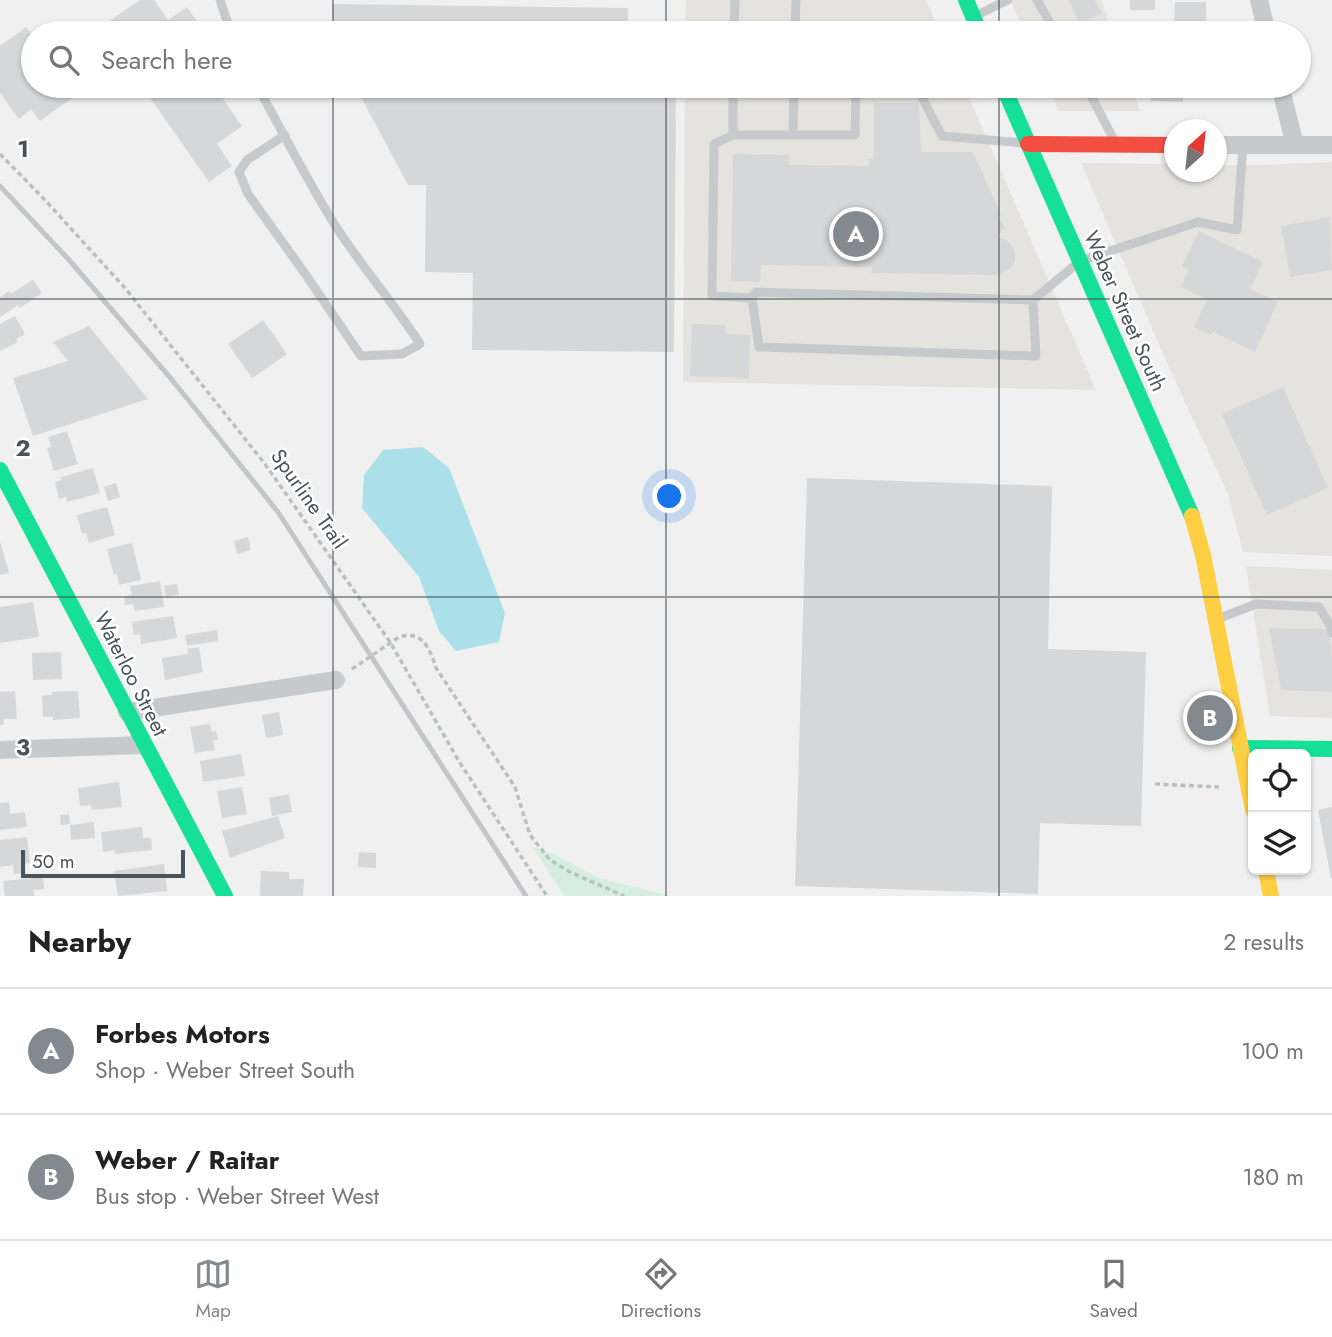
<!DOCTYPE html>
<html lang="en">
<head>
<meta charset="utf-8">
<style>
  :root { --surface:#fff; --page:#f6f6f6; --text:#222; --muted:#767676; --line:#e0e0e0; --accent:#838a8f }
  body { margin:0; font-family:Jost,sans-serif; background:var(--page); color:var(--text) }
  .controls { position:absolute; right:21px; bottom:21px; display:grid; overflow:hidden; border-radius:10px; box-shadow:0 2px 5px #0004 }
  .controls button { width:63px; height:63px; display:grid; place-items:center; padding:0; border:0; border-bottom:2px solid var(--line); background:var(--surface); color:var(--text); font:35px sans-serif }
  .compass { position:absolute; left:1164px; top:119px; width:63px; height:63px; border-radius:50%; background:var(--surface); box-shadow:0 2px 5px #0004; rotate:27deg }
  .scale { position:absolute; left:21px; bottom:18px; width:164px; box-sizing:border-box; padding-left:7px; border:4px solid #48535b; border-top:0; font-size:19px; line-height:24px; white-space:nowrap; color:#48535b; -webkit-text-stroke:5px #fff; paint-order:stroke }
  .you { position:absolute; left:670px; top:497px; width:24px; height:24px; margin:-18px; border:5px solid #fff; border-radius:50%; background:#1a73e8; box-shadow:0 0 0 10px #1a73e833 }
  .badge { display:grid; place-items:center; width:46px; height:46px; border-radius:50%; background:var(--accent); color:#fff; font-size:23px; font-weight:700 }
  .pin { position:absolute; translate:-50% -50%; border:4px solid #fff; box-shadow:0 2px 7px #0006 }
  .list { margin:0; padding:0; list-style:none }
  h2 { display:flex; justify-content:space-between; align-items:center; height:91px; margin:0; padding:0 28px; font-size:30px }
  h2 small { font-size:23px; font-weight:400; color:var(--muted) }
  .list li { display:grid; grid-template-columns:46px 1fr auto; gap:21px; align-items:center; box-sizing:border-box; height:126px; padding:0 28px; border-top:2px solid var(--line) }
  .list b { display:block; font-size:26px; white-space:nowrap }
  .list p { margin:0; font-size:23px; white-space:nowrap; color:var(--muted) }
  .list em { font-size:23px; font-style:normal; color:var(--muted) }
  .icon { flex:none; width:38px; height:38px; fill:none; stroke:currentColor; stroke-width:2; stroke-linecap:round; stroke-linejoin:round }
  .map { position:relative; flex:none; width:1332px; height:896px; overflow:hidden }
  .search { position:absolute; background:var(--surface); box-shadow:0 2px 5px #0004; left:21px; right:21px; top:21px; height:77px; display:flex; align-items:center; gap:18px; box-sizing:border-box; padding:0 24px; border-radius:38px; color:var(--muted); font-size:26px }
  .sheet { height:343px; background:var(--surface) }
  nav { display:flex; justify-content:space-around; align-items:center; box-sizing:border-box; height:98px; border-top:2px solid var(--line); background:var(--surface); font-size:19px; color:var(--muted) }
  nav a { display:grid; justify-items:center; gap:4px }
  nav .on { color:var(--accent) }
  .map>svg:first-child { display:block }
  .commercial { fill:#e5e3de }
  .green { fill:#d5eedd }
  .water { fill:#abe0ea }
  .building { fill:#d6d7d8 }
  .lines { fill:none; stroke-linecap:round; stroke-linejoin:round }
  .path { stroke:#b7c2be; stroke-width:3.5; stroke-dasharray:5 3.5; stroke-linecap:butt }
  .lane { stroke:#c7cacc; stroke-width:9 }
  .street { stroke:#c7cacc; stroke-width:18 }
  .fast { stroke:#16e098; stroke-width:16 }
  .slow { stroke:#ffcf43; stroke-width:16 }
  .jam { stroke:#f24e42; stroke-width:16 }
  .rail { stroke:#c3c6c7; stroke-width:5 }
  .grid { fill:none; stroke:#48535b; stroke-width:2; stroke-opacity:0.55 }
  .labels { text-anchor:middle; stroke-width:5; stroke-linejoin:round; paint-order:stroke }
  .street-label { font-size:21px; fill:#48535b; stroke:#fff }
  .grid-label { font-size:23px; text-anchor:middle; font-weight:bold; fill:#48535b; stroke:#fff; stroke-width:5; stroke-linejoin:round; paint-order:stroke }
</style>
</head>
<body>
<div class="map">
<svg width="1332" height="896" viewBox="0 0 1332 896">
  <rect width="100%" height="100%" fill="#f0f0f0"/>
  <path class="commercial" d="M686 0H926L941 33H685Z
    M1010 0H1101L1113 33H1025Z
    M685 86H964L1096 390 683 382Z
    M1048 86H1131L1140 111H1059Z
    M1332 162V556L1243 552 1228 494 1171 372 1081 163 1174 164V172H1216L1217 165H1261Z
    M1246 566 1332 570V718L1270 716Z"/>
  <path class="green" d="M533 847 558 856 598 878 670 896H564Z"/>
  <path class="water" d="M423 447 449 468 505 613 499 642 456 651 439 631 419 577 362 508 364 475 383 450Z"/>
  <path class="building" d="M140 0H154L168 20 187 7 197 21 179 33H105L101 27Z
    M1069 0H1095L1102 14 1079 23Z
    M1130 0H1155V10H1130Z
    M1175 2H1206V33H1174Z
    M332 4 628 8V33H332Z
    M26 27 33 37V86H68L75 96 40 121 31 109 19 119 0 93V46Z
    M142 86H214L242 126 217 144 232 166 209 182Z
    M355 86 676 87 674 352 472 350 473 273 425 272 426 185H408Z
    M1150 86H1183V102L1150 101Z
    M874 103H919L921 152H973L1001 214 998 219 1005 227 998 237 1009 242 1014 250 1015 260 1012 267 999 275 871 273 872 267 761 265 760 282 731 281 733 154 789 155V165L869 166 868 159H874Z
    M1330 217 1332 270 1290 277 1281 226Z
    M1199 231 1263 262 1250 289 1278 302 1255 352 1213 332 1211 335 1194 327 1207 299 1181 287 1189 270 1182 266Z
    M33 280 42 293 20 308 18 305 0 317V297L9 291 11 294Z
    M15 316 25 334 16 339 18 342 0 351V324Z
    M263 320 287 354 252 378 228 344Z
    M692 324 726 325V334L750 335 749 378 690 376Z
    M89 326 148 399 33 436 13 378 68 361 53 342Z
    M1283 387 1328 488 1267 515 1222 414Z
    M67 431 78 464 54 471 47 448 51 447 48 437Z
    M93 468 100 493 67 502 66 497 59 499 55 482 61 480V477Z
    M807 478 1052 486 1048 649 1146 652 1141 826 1040 823 1038 894 795 886Z
    M116 483 120 497 108 501 104 487Z
    M107 507 115 535 89 543 86 533 82 534 77 515Z
    M248 537 251 550 237 554 234 541Z
    M0 541 9 573 0 575Z
    M132 543 141 580 119 585 117 574 114 575 107 549Z
    M160 581 164 607 135 611 133 604 125 605 124 596 132 595 130 586Z
    M177 584 179 594 166 597 164 586Z
    M33 602 39 637 0 643V607Z
    M173 616 177 638 141 644 140 634 134 635 132 622Z
    M1269 628 1328 629 1332 653V692L1281 690Z
    M217 630 218 641 187 646 185 635Z
    M199 647 203 672 165 680 162 658 188 654 187 649Z
    M61 652 62 679 33 680 32 653Z
    M15 691 17 719H4V724L0 725V692Z
    M78 691 80 718 53 720V717H43L42 696 52 695V692Z
    M279 712 283 735 266 738 262 715Z
    M210 724 212 732 216 731 218 740 213 741 215 750 195 753 190 727Z
    M241 754 245 776 203 782 200 761Z
    M119 782 122 807 92 810 91 805 80 806 78 788Z
    M242 787 247 814 222 818 217 791Z
    M289 794 292 812 272 816 269 798Z
    M9 802 10 814 25 812 27 827 0 830V803Z
    M1332 807V878H1331L1318 810Z
    M69 814 70 824 61 825 60 815Z
    M278 816 285 838 230 858 222 831Z
    M94 822 95 838 71 840 70 825Z
    M142 827 143 838H151L152 850 115 854 114 850 103 852 101 832Z
    M27 837 30 863 25 864 26 873 14 874 13 865 0 867V840Z
    M359 852 376 853V868L358 867Z
    M164 864 167 891 118 896 114 871Z
    M261 871 289 872V879H304L303 896H260Z
    M43 877 44 889 33 890 34 896H5L3 881Z"/>
  <g class="lines">
    <path class="path" d="M0 154 45 200 125 288 265 464 390 642 460 763 547 896
      M352 669 399 637C423 630 430 649 436 668L515 787 530 835 550 860 570 872 624 896
      M1155 784 1219 787"/>
    <path class="lane" d="M220 0 231 33
      M1037 0 1056 33
      M975 16 1008 0
      M734 33 735 0
      M795 33 796 0
      M257 86C281 129 304 174 330 217 357 262 392 300 420 344L402 354 361 356 306 275 248 194 239 172 247 160 285 135
      M895 86H916L942 136 1024 143
      M1086 86 1114 140
      M733 135V86
      M793 135 794 86
      M752 298 712 296 714 144 733 135H855L856 86
      M1033 300 756 292 752 298 759 347 1036 356 1033 300 1080 261 1198 222 1237 230 1243 145
      M1220 618 1256 604 1319 607 1331 627 1332 633"/>
    <path class="street" d="M1259 0 1267 33
      M1280 86 1295 145
      M1216 145H1332
      M127 712 336 680
      M0 750 143 745"/>
    <path class="fast" d="M966 0 980 33
      M1003 86 1192 516
      M0 470 225 896
      M1240 748 1332 749"/>
    <path class="slow" d="M1192 516 1203 555 1253 810
      M1266 870 1271 896"/>
    <path class="jam" d="M1028 144 1174 145"/>
    <path class="rail" d="M0 186 70 261 173 381 278 512 526 896"/>
  </g>
  <path class="grid" d="M333 0V33M666 0V33M999 0V33M333 86V896M666 86V896M999 86V896M0 299H1332M0 597H1332"/>
  <g class="labels">
    <g class="street-label">
      <text transform="translate(1125 311) rotate(66)" y="7">Weber Street South</text>
      <text transform="translate(309 499) rotate(55)" y="7">Spurline Trail</text>
      <text transform="translate(131 674) rotate(63)" y="7">Waterloo Street</text>
    </g>
  </g>
  <g class="grid-label">
    <text x="23" y="157">1</text>
    <text x="23" y="456">2</text>
    <text x="23" y="755">3</text>
  </g>
</svg>
<div class="controls">
<button><svg class="icon" aria-label="locate" viewBox="0 0 24 24"><circle cx="12" cy="12" r="6"/><path d="M12 2v4M12 18v4M2 12h4M18 12h4"/></svg></button>
<button><svg class="icon" aria-label="layers" viewBox="0 0 24 24"><path d="M12 4l9 5-9 5-9-5zM3 14l9 5 9-5"/></svg></button>
</div>
<svg class="compass" viewBox="-18 -18 36 36"><path d="M0-13l5 13h-10z" fill="#e53935"/><path d="M0 13l5-13h-10z" fill="#767676"/></svg>
<div class="scale">50 m</div>
<div class="you"></div>
<div class="pin badge" style="left:856px;top:234px">A</div>
<div class="pin badge" style="left:1210px;top:718px">B</div>
<div class="search"><svg class="icon" aria-label="search" viewBox="0 0 24 24"><circle cx="10" cy="10" r="6"/><path d="M15 15l6 6"/></svg>Search here</div>
</div>
<section class="sheet">
<h2>Nearby<small>2 results</small></h2>
<ul class="list">
<li><span class="badge">A</span><div><b>Forbes Motors</b><p>Shop · Weber Street South</p></div><em>100 m</em></li>
<li><span class="badge">B</span><div><b>Weber / Raitar</b><p>Bus stop · Weber Street West</p></div><em>180 m</em></li>
</ul>
</section>
<nav>
<a class="on"><svg class="icon" aria-label="map" viewBox="0 0 24 24"><path d="M3 6l6-2 6 2 6-2v14l-6 2-6-2-6 2zM9 4v14M15 6v14"/></svg>Map</a>
<a><svg class="icon" aria-label="directions" viewBox="0 0 24 24"><path d="M12 3l9 9-9 9-9-9zM9 14v-3h6M13 9l2 2-2 2"/></svg>Directions</a>
<a><svg class="icon" aria-label="saved" viewBox="0 0 24 24"><path d="M7 4h10v16l-5-4-5 4z"/></svg>Saved</a>
</nav>
</body>
</html>
